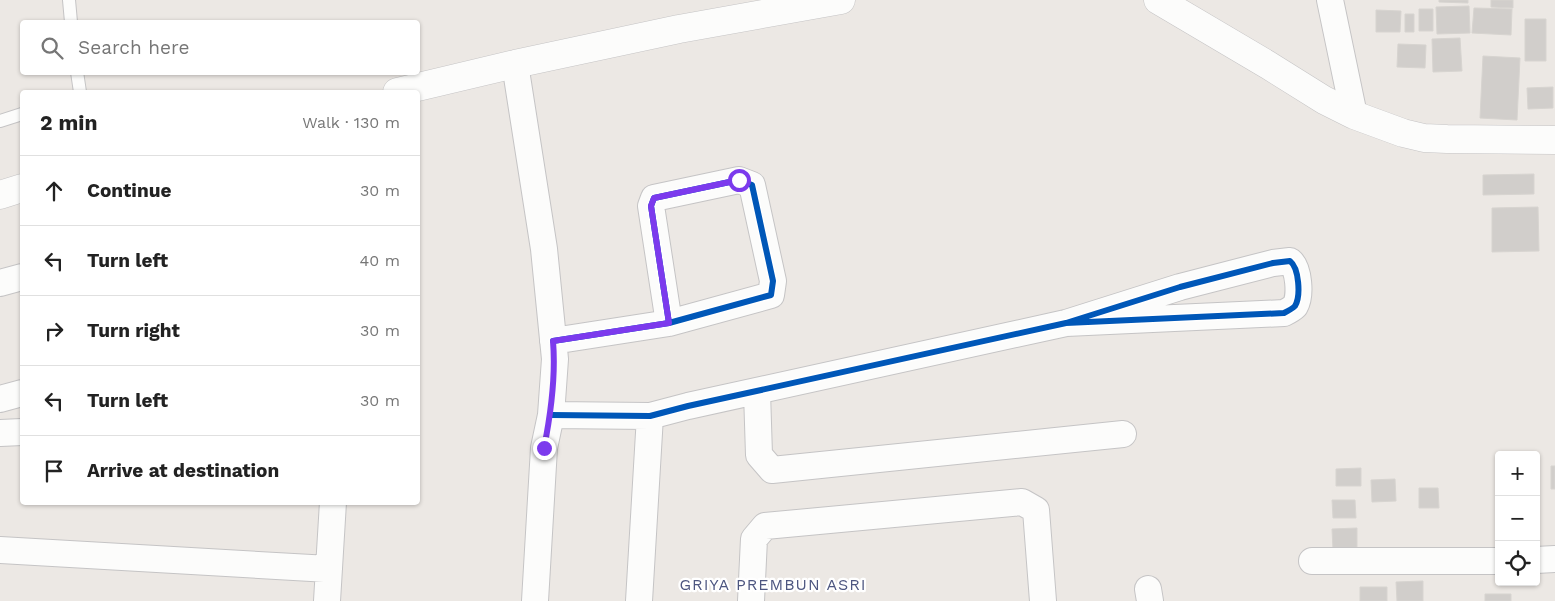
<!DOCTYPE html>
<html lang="en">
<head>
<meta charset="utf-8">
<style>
  :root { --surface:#fff; --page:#f2f2f2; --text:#222; --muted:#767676; --line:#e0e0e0 }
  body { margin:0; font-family:"Work Sans",sans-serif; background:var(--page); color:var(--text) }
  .controls { position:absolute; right:15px; bottom:15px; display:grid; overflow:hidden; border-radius:5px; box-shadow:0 1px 4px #0004 }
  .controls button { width:45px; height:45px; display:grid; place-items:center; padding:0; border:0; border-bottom:1px solid var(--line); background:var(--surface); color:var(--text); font:25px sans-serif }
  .stop { position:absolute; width:15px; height:15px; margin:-11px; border:4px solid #7c3aed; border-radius:50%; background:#fff }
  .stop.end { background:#7c3aed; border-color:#fff; box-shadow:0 1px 5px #0008 }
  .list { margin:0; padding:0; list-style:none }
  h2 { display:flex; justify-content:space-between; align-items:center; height:65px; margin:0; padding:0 20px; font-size:21px }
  h2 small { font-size:16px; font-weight:400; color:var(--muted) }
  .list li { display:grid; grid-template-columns:32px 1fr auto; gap:15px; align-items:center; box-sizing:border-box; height:70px; padding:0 20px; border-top:1px solid var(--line) }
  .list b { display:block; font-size:19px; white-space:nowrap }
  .list em { font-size:16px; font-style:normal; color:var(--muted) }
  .icon { flex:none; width:28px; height:28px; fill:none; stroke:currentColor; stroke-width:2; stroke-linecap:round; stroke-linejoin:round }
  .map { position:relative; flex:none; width:1555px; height:601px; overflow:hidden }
  .search { position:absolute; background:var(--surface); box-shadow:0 1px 4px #0004; left:20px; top:20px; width:400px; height:55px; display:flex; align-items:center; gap:12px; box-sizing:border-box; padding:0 18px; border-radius:5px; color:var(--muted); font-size:19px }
  .panel { position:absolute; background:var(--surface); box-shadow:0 1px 4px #0004; left:20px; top:90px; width:400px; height:415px; border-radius:5px }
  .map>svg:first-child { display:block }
  .building { fill:#d1cecb; stroke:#d7d4d0 }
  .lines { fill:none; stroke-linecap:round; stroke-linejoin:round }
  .lane-casing { stroke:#c5c4c5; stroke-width:14 }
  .street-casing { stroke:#c5c4c5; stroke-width:28 }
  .secondary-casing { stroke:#c5c4c5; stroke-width:29 }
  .lane { stroke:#fcfcfb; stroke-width:12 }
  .street { stroke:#fcfcfb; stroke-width:26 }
  .secondary { stroke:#fcfcfb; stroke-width:28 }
  .cycleway-casing { stroke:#fff; stroke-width:9 }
  .cycleway { stroke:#0057b8; stroke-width:6 }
  .route { stroke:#7c3aed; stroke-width:6 }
  .labels { text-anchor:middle; stroke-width:4.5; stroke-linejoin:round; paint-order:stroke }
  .neighbourhood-label { font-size:16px; letter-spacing:1px; fill:#4d5680; stroke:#fff }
</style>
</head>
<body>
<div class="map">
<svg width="1555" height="601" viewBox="0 0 1555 601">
  <rect width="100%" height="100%" fill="#ece8e4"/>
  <path class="building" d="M1439 0H1468V3L1439 2Z
    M1491 0H1513V8L1491 7Z
    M1469 6 1470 33 1437 34 1436 7Z
    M1474 8 1512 9 1511 35 1472 33Z
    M1419 9H1433V31H1419Z
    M1376 10 1401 11 1400 32H1376Z
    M1405 14H1414V32H1405Z
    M1525 19H1546V61H1525Z
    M1460 38 1462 71 1433 72 1432 39Z
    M1398 44 1426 45 1425 68 1397 67Z
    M1483 56 1520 58 1517 120 1480 118Z
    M1553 87V108L1528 109 1527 88Z
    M1534 174V194L1483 195V175Z
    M1538 207 1539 251 1492 252V208Z
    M1551 466H1555V489H1551Z
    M1361 468V486H1336V469Z
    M1395 479 1396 501 1372 502 1371 480Z
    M1419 488H1438L1439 508H1419Z
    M1332 500H1355L1356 518H1333Z
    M1497 500H1499V519H1497Z
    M1357 528V550H1333L1332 529Z
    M1423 581V601H1397L1396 582Z
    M1360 587H1387V601H1360Z
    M1485 594H1511V601H1485Z"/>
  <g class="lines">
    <defs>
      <path id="lane" d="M69 0 71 22
        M77 72 80 92
        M0 121 22 114"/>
      <path id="street" d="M1330 0 1354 115
        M515 64 544 249 555 359 551 415 544 448 535 601
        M0 283 22 277
        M553 341 669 323 771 295 773 281 752 185 739 180 654 198 651 206 669 323
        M757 392 759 455 772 470 1123 434
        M0 399 22 393
        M551 415 650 416 688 406 1066 323 1180 287 1273 263 1290 261C1299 268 1301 296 1295 306 1292 309 1288 311 1284 313L1066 323
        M0 433 22 432
        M0 550 329 569
        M1536 560 1555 559
        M1312 561H1499
        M1148 589 1150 601
        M327 601 333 502
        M639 601 650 416
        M751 601 754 539 765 526 1022 502 1036 510 1043 601"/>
      <path id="secondary" d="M1158 0 1268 65 1324 100 1354 115 1403 133 1424 138 1447 139 1555 140
        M397 92 515 64 679 29 841 0
        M0 195 22 188"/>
    </defs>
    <use href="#lane" class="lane-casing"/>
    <use href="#street" class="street-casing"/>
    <use href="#secondary" class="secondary-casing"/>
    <use href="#lane" class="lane"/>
    <use href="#street" class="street"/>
    <use href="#secondary" class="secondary"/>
    <defs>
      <path id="cycleway" d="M553 341 669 323 771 295 773 281 752 185 739 180 654 198 651 206 669 323
        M551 415 650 416 688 406 1066 323 1180 287 1273 263 1290 261C1299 268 1301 296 1295 306 1292 309 1288 311 1284 313L1066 323"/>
    </defs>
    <use href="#cycleway" class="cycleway-casing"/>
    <use href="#cycleway" class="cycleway"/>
  </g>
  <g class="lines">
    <path class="route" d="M544 448C551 413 556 377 553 341L669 323 651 206 654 198 739 180"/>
  </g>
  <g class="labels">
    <g class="neighbourhood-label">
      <text x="773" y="590">GRIYA PREMBUN ASRI</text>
    </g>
  </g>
</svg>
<div class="controls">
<button>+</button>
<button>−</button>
<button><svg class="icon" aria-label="locate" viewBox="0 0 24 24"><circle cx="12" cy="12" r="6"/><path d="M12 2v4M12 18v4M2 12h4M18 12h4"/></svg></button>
</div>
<div class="stop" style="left:739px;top:180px"></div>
<div class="stop end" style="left:544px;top:448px"></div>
<div class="search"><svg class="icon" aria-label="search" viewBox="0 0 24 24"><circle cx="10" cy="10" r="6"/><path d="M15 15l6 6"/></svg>Search here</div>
<section class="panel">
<h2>2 min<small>Walk · 130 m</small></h2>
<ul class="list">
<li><svg class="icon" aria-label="ahead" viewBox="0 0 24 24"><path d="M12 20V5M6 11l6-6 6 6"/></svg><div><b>Continue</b></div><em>30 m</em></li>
<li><svg class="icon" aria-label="left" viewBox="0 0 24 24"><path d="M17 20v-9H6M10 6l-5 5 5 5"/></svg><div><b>Turn left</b></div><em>40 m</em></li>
<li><svg class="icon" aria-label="right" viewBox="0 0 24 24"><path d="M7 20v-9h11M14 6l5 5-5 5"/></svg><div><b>Turn right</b></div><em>30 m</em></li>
<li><svg class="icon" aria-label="left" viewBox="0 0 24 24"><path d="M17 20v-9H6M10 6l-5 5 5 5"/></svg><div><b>Turn left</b></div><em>30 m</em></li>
<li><svg class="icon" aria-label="arrive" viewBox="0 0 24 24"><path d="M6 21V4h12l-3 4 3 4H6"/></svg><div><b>Arrive at destination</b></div></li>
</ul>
</section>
</div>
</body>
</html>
